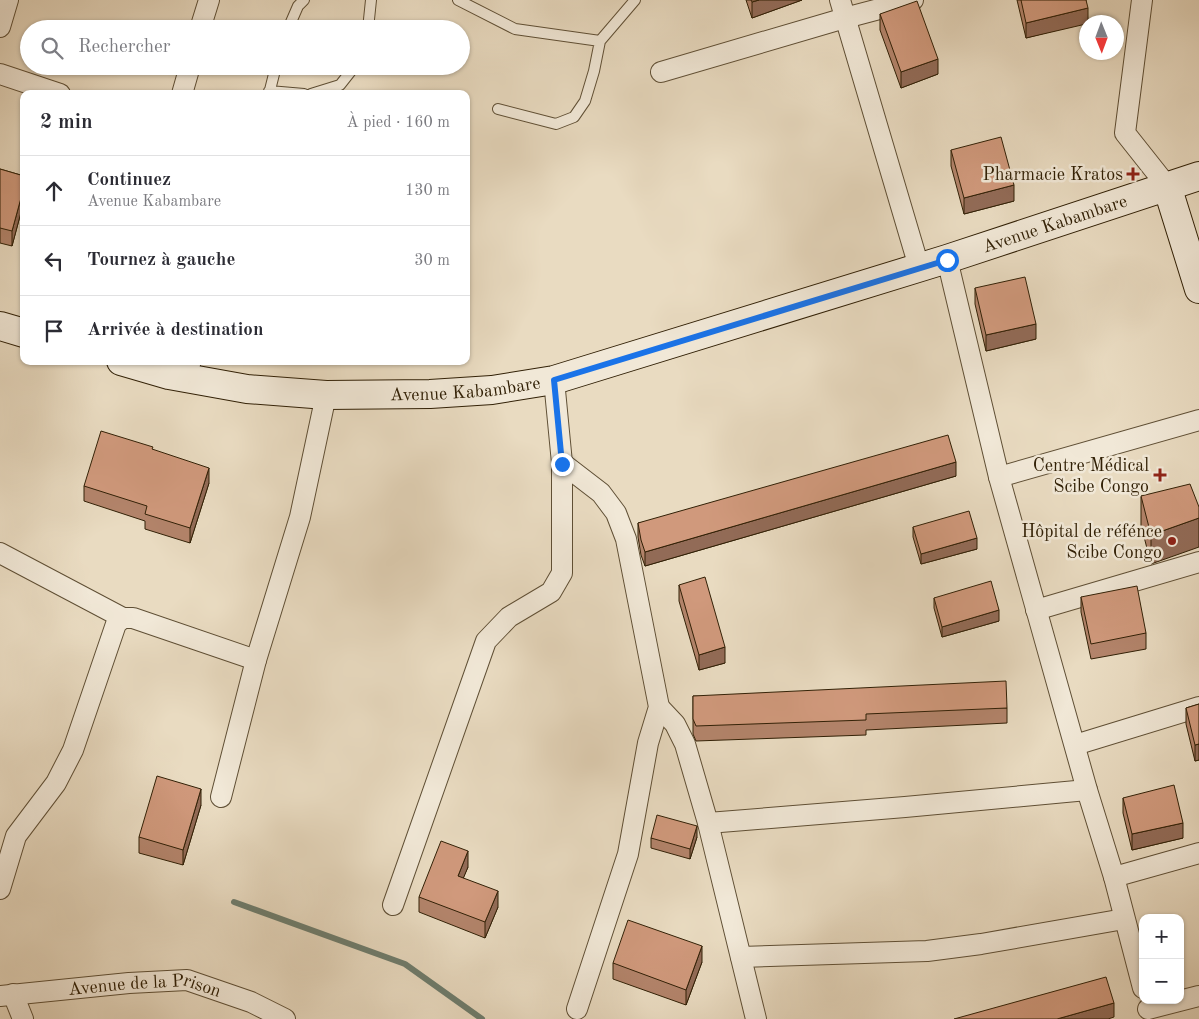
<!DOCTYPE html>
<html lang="fr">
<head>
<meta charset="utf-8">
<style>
  :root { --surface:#fff; --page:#f2f2f3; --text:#2b2b33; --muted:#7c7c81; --line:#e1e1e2 }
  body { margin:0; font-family:"Old Standard TT",serif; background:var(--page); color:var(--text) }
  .controls { position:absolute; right:15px; bottom:15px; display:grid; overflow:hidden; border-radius:10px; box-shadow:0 1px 4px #0004 }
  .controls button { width:45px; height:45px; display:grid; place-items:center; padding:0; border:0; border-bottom:1px solid var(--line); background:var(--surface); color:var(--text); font:25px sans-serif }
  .compass { position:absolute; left:1079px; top:15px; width:45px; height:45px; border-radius:50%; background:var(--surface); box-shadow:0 1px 4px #0004; rotate:179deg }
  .stop { position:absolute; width:15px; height:15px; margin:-11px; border:4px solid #1a73e8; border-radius:50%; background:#fff }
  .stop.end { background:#1a73e8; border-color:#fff; box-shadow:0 1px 5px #0008 }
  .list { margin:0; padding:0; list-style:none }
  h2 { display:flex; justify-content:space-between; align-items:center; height:65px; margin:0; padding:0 20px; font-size:21px }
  h2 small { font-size:16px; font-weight:400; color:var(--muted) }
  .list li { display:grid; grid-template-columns:32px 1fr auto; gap:15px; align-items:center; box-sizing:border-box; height:70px; padding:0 20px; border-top:1px solid var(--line) }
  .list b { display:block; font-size:19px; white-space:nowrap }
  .list p { margin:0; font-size:16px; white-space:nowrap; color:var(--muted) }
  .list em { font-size:16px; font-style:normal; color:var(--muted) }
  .icon { flex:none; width:28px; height:28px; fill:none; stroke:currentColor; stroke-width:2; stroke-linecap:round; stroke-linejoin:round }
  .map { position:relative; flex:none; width:1199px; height:1019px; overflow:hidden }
  .search { position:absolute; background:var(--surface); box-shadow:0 1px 4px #0004; left:20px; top:20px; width:450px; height:55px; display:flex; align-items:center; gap:12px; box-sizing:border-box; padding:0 18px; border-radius:28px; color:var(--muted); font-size:19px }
  .panel { position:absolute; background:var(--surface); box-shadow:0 1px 4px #0004; left:20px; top:90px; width:450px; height:275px; border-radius:10px }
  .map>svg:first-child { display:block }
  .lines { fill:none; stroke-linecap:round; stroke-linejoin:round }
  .stream { stroke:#6e7d6e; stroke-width:6 }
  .lane-casing { stroke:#5f4f35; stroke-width:12 }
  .street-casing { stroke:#5f4f35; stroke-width:22 }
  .secondary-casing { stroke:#312006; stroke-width:30 }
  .lane { stroke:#f1e8d7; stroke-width:10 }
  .street { stroke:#f1e8d7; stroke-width:20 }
  .secondary { stroke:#f1e8d7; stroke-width:28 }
  .wall { fill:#b3846b; stroke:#312006 }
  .shaded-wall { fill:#926b57; stroke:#312006 }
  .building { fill:#d0997c; stroke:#312006 }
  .route { stroke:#1a73e8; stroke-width:6 }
  .poi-dot { fill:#8f2418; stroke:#f1e8d7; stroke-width:2 }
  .labels { text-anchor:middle; stroke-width:5; stroke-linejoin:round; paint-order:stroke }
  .poi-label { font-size:18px; fill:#312006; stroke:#f1e8d7; text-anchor:end }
  .street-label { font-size:18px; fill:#312006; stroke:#f1e8d7 }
</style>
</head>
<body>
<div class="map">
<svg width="1199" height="1019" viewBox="0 0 1199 1019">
  <rect width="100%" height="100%" fill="#e9dbc1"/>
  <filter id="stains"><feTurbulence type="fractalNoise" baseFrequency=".004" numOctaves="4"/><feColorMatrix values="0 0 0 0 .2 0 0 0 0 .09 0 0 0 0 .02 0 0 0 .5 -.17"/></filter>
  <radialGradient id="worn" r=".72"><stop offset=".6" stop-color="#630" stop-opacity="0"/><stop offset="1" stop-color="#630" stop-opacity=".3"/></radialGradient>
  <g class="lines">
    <path class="stream" d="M234 902 405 964 482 1019"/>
    <defs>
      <path id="lane" d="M458 0 515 29 600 41 594 71 585 101 574 117 556 124 498 109
        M288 29 298 6 304 0
        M368 29 371 0
        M600 41 635 0
        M269 91 304 94
        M269 94 276 66
        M311 94 340 85 355 66
        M191 378 196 361"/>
      <g id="street">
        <path d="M840 0 919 267"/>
        <path d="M1142 0 1125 133 1167 186"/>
        <path d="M0 27 8 0"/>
        <path d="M200 29 209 0"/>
        <path d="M661 72 845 18 913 0"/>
        <path d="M0 74 60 94"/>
        <path d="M182 94 190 66"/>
        <path d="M947 259 999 477 1087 790 1114 877 1143 988"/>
        <path d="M562 463 601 493 616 513 626 539 659 707 648 743 628 854 577 1009"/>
        <path d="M999 477 1199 420"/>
        <path d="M0 553 123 618H133L256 660"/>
        <path d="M1036 610 1199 562"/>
        <path d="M659 707 675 724 685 744 708 823 756 1019"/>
        <path d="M1075 745 1199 707"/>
        <path d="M221 797 256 660 300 517 326 395"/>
        <path d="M708 823 905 807 1087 790"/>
        <path d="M1114 877 1199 853"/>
        <path d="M0 889 16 836 56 783 73 750 116 624 123 618"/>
        <path d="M393 905 486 641 509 617 551 592 562 573V463L554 380"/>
        <path d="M741 957 927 951 981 944 1124 919"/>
        <path d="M13 994 23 1019"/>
        <path id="s1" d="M0 996 129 983 187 980 251 1002 285 1019"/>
        <path d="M1148 1009 1199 996"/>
      </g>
      <g id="secondary">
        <path d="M1167 186 1199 289"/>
        <path d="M0 326 24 333"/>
        <path id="s2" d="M121 361 169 375 247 389 326 395 430 394 492 390 554 380 947 259 1199 176"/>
      </g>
    </defs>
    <use href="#lane" class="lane-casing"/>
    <use href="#street" class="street-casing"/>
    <use href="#secondary" class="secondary-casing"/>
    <use href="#lane" class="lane"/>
    <use href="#street" class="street"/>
    <use href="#secondary" class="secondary"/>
  </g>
  <path class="wall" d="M746 0H802L752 18Z
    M1017 0H1086L1088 22 1026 38Z
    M880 14 938 74 901 88 880 30Z
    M951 150 1014 201 964 214 951 166Z
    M0 169 24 176V201L12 246 0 243Z
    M975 288 1036 339 986 351 975 304Z
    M153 450 209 483 190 543 145 529V521L84 501V486Z
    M956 476 645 566 641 555 638 537V523Z
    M1141 496 1199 507 1151 564 1141 525Z
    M913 527 977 549 921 564 913 537Z
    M679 585 725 663 699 670 679 601Z
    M1081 597 1146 633V649L1091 659 1081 612Z
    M934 598 999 621 942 637 934 608Z
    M693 696 1007 708V723L866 730V735L696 741 693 734Z
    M1199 704V760L1195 761 1186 724V708Z
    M1123 798 1183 838 1132 850 1123 813Z
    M201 805 183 865 139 853V837Z
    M697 837 690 859 651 848V838Z
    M468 867 463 878 498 907 485 938 419 912V897Z
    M702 962 686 1005 613 979V963Z"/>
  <path class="shaded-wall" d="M759 0H802L752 18V2Z
    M1088 8V22H1086V24L1026 38V23Z
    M938 59V74L901 88V72Z
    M1014 185V201L964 214V198Z
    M24 187V201L12 246V231Z
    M1036 324V339L986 351V335Z
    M956 462V476L645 566V552Z
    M209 468V483L190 543V528Z
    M1199 518V547L1151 564V535Z
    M977 538V549L921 564V554Z
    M999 610V621L942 637V627Z
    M725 647V663L699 670V655Z
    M1199 744V760L1195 761V745Z
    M201 789V805L183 865V850Z
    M1183 823V838L1132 850V834Z
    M697 826V837L690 859V849Z
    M468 851V867L458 891V876Z
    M498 891V907L485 938V922Z
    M702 946V962L686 1005V990Z
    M1114 1003V1017L1108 1019H1057Z"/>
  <path class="building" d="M751 0H759L752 2Z
    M1021 0H1086L1088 8 1026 23Z
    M917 1 938 59 901 72 880 14Z
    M1001 137 1014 185 964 198 951 150Z
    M0 169 24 176V187L12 231 0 228Z
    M1025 277 1036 324 986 335 975 288Z
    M101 431 153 447 152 449 209 468 190 528 145 514 147 506 84 486Z
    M948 435 956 462 645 552 641 540 638 523Z
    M1190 484 1199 507V518L1151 535 1141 496Z
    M969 511 977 538 921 554 913 527Z
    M705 577 725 647 699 655 679 585Z
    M991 581 999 610 942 627 934 598Z
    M1137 586 1146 633 1091 644 1081 597Z
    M1006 681 1007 708 866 714V720L696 726 693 719V696Z
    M1199 704V744L1195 745 1186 708Z
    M157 776 201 789 183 850 139 837Z
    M1174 785 1183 823 1132 834 1123 798Z
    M657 815 697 826 690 849 651 838Z
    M441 841 468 851 458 876 498 891 485 922 419 897Z
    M628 920 702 946 686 990 613 963Z
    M1106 977 1114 1003 1057 1019H954Z"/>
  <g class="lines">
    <path class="route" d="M562 464 554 380 947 260"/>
  </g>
  <g class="poi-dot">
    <path d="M1130.5 166.5h5v5h5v5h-5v5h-5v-5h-5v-5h5z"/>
    <path d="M1157.5 467.5h5v5h5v5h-5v5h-5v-5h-5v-5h5z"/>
    <circle cx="1172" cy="541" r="5"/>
  </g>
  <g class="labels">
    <g class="poi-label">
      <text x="1123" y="180">Pharmacie Kratos</text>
      <text x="1149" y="471">Centre Médical<tspan x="1149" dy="21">Scibe Congo</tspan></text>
      <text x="1162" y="537">Hôpital de réfénce<tspan x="1162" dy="21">Scibe Congo</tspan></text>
    </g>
    <g class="street-label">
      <text dy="6" stroke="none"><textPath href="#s2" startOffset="962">Avenue Kabambare</textPath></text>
      <text dy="6" stroke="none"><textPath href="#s2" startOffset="348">Avenue Kabambare</textPath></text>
      <text dy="6" stroke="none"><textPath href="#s1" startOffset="146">Avenue de la Prison</textPath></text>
    </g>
  </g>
  <rect width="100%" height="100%" filter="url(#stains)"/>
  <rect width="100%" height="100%" fill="url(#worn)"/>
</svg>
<div class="controls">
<button>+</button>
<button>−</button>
</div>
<svg class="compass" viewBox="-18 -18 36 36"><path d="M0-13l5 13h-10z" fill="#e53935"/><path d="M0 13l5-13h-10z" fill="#7c7c81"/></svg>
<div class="stop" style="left:947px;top:260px"></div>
<div class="stop end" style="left:562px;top:464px"></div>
<div class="search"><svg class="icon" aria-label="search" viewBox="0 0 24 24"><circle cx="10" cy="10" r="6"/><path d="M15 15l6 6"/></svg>Rechercher</div>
<section class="panel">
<h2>2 min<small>À pied · 160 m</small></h2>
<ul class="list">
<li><svg class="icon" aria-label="ahead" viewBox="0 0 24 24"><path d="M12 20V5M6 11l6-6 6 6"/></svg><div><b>Continuez</b><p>Avenue Kabambare</p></div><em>130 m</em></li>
<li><svg class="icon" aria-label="left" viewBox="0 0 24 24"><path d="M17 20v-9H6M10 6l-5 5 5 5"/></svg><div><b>Tournez à gauche</b></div><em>30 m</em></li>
<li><svg class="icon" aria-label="arrive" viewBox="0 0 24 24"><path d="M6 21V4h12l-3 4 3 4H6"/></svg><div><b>Arrivée à destination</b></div></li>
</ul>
</section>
</div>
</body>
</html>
